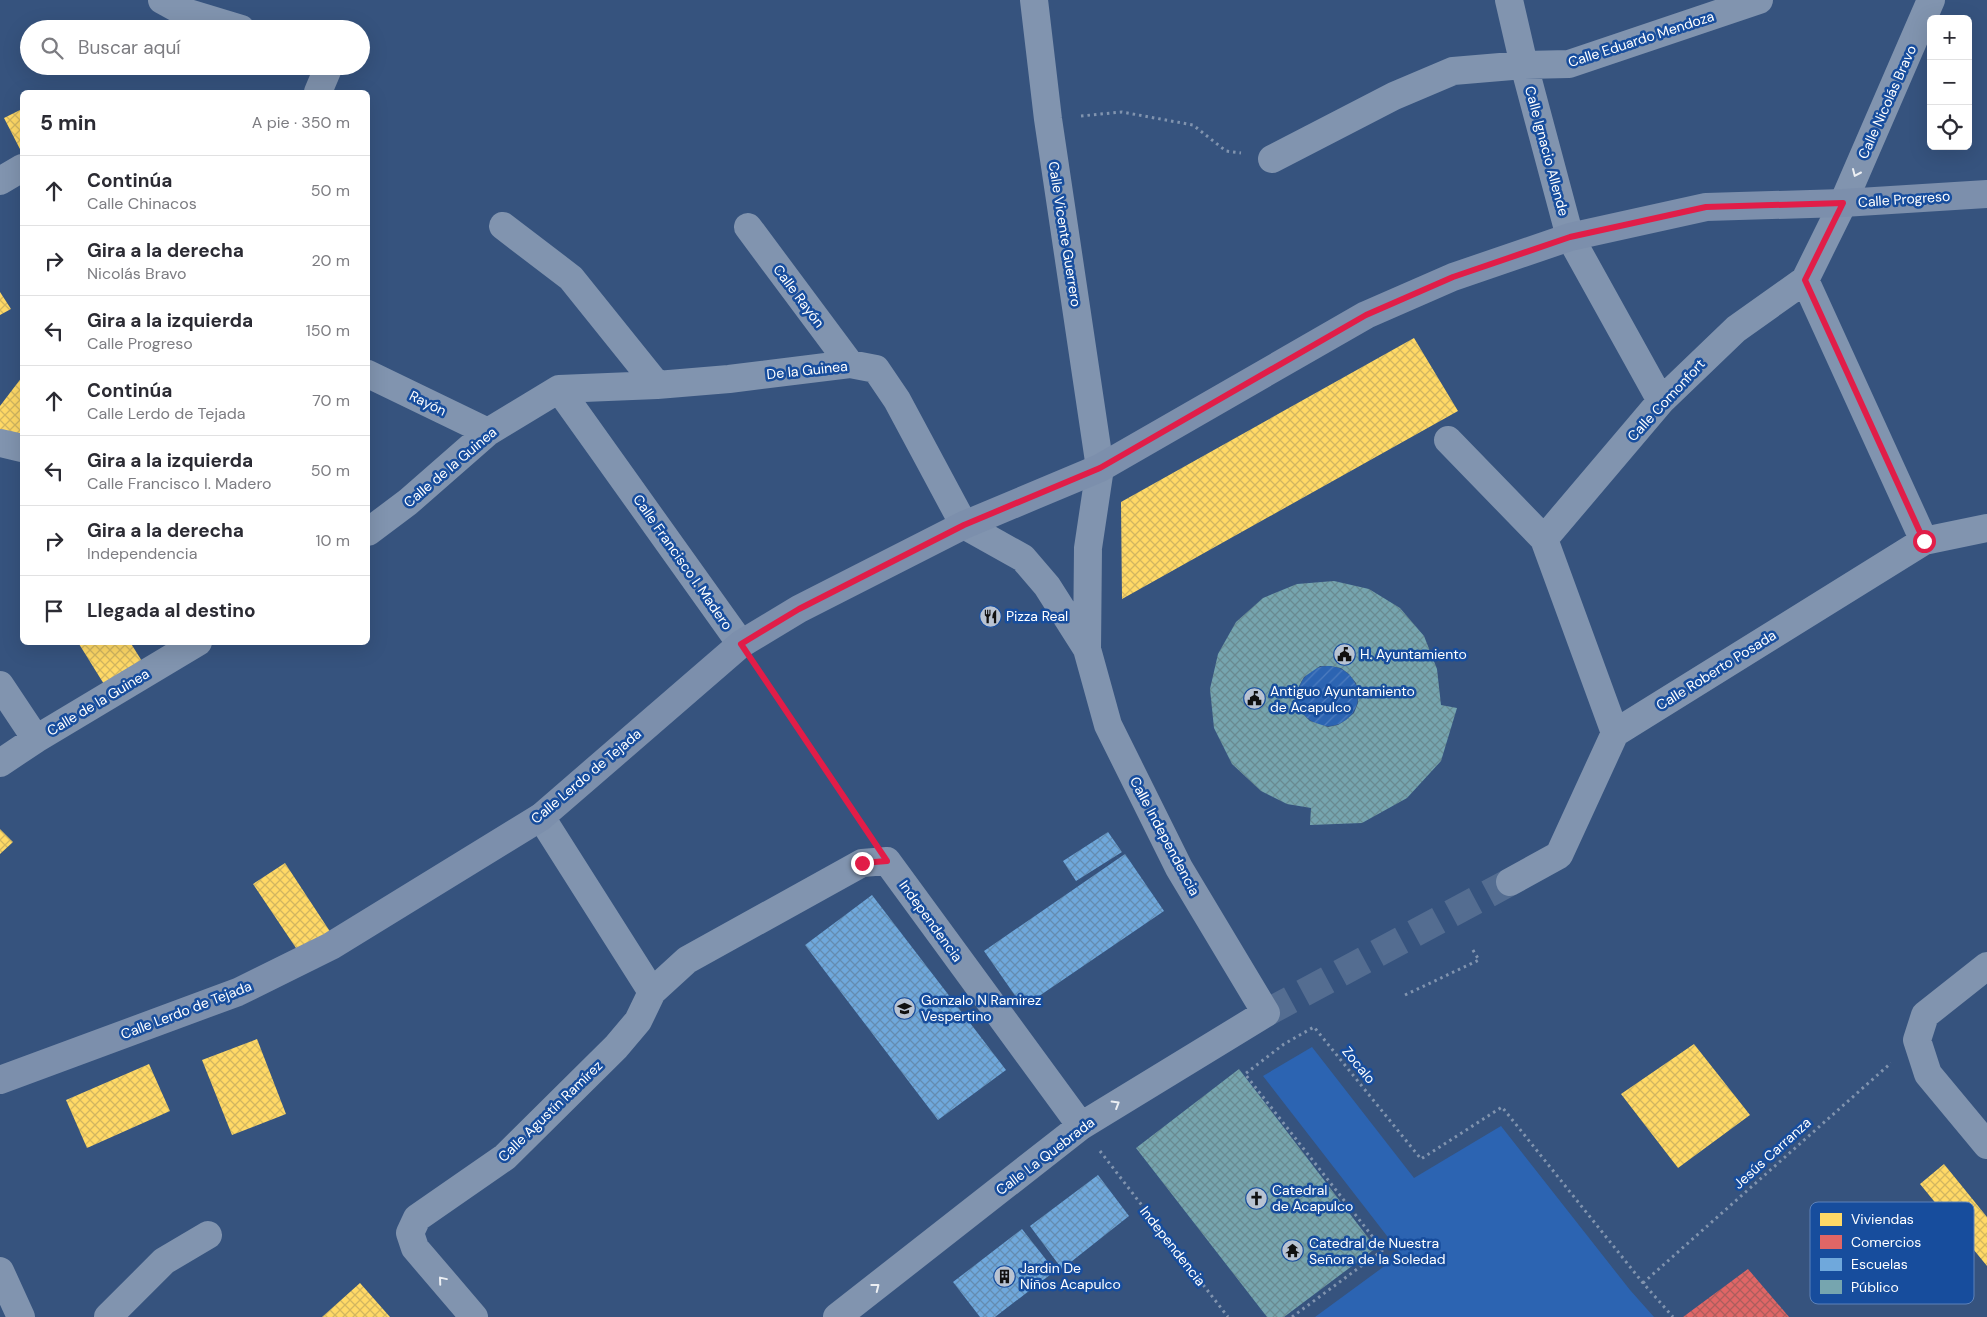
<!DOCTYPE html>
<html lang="es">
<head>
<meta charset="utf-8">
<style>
  :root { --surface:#fff; --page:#f7f7f7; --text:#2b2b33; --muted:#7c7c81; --line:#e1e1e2 }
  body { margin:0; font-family:"DM Sans",sans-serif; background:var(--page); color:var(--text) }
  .controls { position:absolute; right:15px; top:15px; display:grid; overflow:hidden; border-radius:8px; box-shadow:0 5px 20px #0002 }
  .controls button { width:45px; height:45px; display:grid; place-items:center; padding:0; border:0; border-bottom:1px solid var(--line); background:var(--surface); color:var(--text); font:25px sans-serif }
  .stop { position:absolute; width:15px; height:15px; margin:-11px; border:4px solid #e11d48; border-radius:50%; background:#fff }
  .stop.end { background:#e11d48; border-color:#fff; box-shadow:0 1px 5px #0008 }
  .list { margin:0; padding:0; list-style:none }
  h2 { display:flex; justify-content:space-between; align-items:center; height:65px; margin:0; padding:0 20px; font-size:21px }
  h2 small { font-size:16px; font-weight:400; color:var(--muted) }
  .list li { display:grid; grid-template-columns:32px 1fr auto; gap:15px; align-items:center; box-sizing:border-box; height:70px; padding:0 20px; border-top:1px solid var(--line) }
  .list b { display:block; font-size:19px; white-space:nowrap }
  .list p { margin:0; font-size:16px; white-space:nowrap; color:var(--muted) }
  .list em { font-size:16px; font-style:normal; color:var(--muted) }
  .icon { flex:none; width:28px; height:28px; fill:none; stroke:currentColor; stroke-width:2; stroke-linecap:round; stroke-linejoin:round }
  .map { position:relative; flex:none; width:1987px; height:1317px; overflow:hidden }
  .search { position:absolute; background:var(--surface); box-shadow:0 5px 20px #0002; left:20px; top:20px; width:350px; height:55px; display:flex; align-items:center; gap:12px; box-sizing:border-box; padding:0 18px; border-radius:28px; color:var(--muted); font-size:19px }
  .panel { position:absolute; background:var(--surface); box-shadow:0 5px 20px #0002; left:20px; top:90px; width:350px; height:555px; border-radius:8px }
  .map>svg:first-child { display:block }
  .park { fill:#2c64b2 }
  .garden { fill:url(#garden-furrows) }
  .homes { fill:url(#homes-cross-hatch) }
  .shops { fill:url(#shops-cross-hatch) }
  .schools { fill:url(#schools-cross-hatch) }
  .public { fill:url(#public-cross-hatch); fill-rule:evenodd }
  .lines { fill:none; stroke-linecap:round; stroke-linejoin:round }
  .street-tunnel { stroke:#546d91; stroke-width:28; stroke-dasharray:28 14; stroke-linecap:butt }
  .path { stroke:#8194af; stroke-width:3; stroke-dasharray:2.5 4; stroke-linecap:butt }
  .street { stroke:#8194af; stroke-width:28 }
  .secondary { stroke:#7c8fac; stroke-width:28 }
  .oneway { stroke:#eceff3 }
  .route { stroke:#e11d48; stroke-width:6 }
  .labels { text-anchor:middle; stroke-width:5; stroke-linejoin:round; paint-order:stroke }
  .street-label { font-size:14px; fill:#fff; stroke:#174d9d }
  .poi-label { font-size:14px; fill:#fff; stroke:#174d9d; text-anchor:start }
  .key { fill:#174d9d; stroke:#5d82ba; stroke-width:1 }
  .key-label { font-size:14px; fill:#fff }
</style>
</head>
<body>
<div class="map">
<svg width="1987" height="1317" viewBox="0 0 1987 1317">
  <defs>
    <pattern id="garden-furrows" width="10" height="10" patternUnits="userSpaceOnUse" patternTransform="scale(1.25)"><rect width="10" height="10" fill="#2c64b2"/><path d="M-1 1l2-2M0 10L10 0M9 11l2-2" fill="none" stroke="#4c7bbe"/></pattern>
    <pattern id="homes-cross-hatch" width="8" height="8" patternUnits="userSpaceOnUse" patternTransform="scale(1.25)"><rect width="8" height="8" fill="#ffd966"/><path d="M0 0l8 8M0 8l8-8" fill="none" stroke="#d2b660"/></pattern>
    <pattern id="shops-cross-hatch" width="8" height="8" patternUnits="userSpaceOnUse" patternTransform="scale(1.25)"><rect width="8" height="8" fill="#e06666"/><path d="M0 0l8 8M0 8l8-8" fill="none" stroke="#ac5d5d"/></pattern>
    <pattern id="schools-cross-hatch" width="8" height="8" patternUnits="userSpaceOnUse" patternTransform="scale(1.25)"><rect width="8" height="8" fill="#6fa8dc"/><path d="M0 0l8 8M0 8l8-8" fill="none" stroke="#648cb1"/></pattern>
    <pattern id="public-cross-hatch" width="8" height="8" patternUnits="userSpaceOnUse" patternTransform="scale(1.25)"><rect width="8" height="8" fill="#76a5af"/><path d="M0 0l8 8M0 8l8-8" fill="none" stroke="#698a91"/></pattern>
  </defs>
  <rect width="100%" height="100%" fill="#36537e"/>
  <path class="park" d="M1312 1047 1414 1178 1501 1126 1630 1290 1654 1317H1315L1401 1254 1263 1076Z"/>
  <path class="garden" d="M1298 696a30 30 0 1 1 60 0a30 30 0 1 1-60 0Z"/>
  <path class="homes" d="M22 109V153L4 118Z
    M0 292 11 309 0 315Z
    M1414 338 1458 411 1122 599 1121 502Z
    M22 377V443L0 431V406Z
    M82 642H130L145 666 107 689 79 644Z
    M0 829 13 842 0 854Z
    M285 863 331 933 300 954 253 884Z
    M257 1039 286 1114 232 1135 202 1060Z
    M1694 1044 1750 1115 1678 1168 1621 1094Z
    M149 1064 170 1111 87 1148 66 1100Z
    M1944 1164 1987 1217V1266L1920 1184Z
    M360 1283 390 1317H322Z"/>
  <path class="shops" d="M1748 1269 1789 1317H1683Z"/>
  <path class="schools" d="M1108 832 1122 852 1076 881 1063 861Z
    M1125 854 1164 911 1023 1007 984 951Z
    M872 895 1006 1070 938 1120 805 945Z
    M1098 1175 1129 1216 1062 1269 1030 1226Z
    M1022 1229 1055 1271 995 1317H980L953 1282Z"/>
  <path class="public" d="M1334 581 1369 589 1400 608 1424 636 1437 669 1441 705 1457 708 1441 761 1407 798 1362 823 1310 825 1311 808 1287 804 1261 791 1232 764 1214 728 1210 689 1218 654 1236 622 1263 598 1297 584ZM1320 666H1331L1341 668 1349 674 1356 683 1358 693V703L1354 713 1346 720 1338 725 1328 727 1310 721 1303 714 1298 705 1299 686 1304 677Z
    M1239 1069 1376 1248 1284 1317H1267L1136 1148Z"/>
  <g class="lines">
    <path class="street-tunnel" d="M1266 1013 1510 882"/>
    <path class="path" d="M1081 116 1122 112 1193 125 1226 151 1241 153
      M760 671 866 830
      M1405 995 1479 960 1471 947
      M1100 1151 1228 1317
      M1643 1283 1891 1063
      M1292 1317 1383 1250 1245 1074 1284 1044 1314 1027 1421 1159 1502 1107 1643 1283 1673 1317"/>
    <path class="street" d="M162 0 182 11 241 29
      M1034 0 1048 119 1100 468 1088 548 1087 649
      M1509 0 1524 65 1570 237 1661 401
      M318 92 329 66
      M1272 159 1394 96 1453 71 1524 65 1569 64 1759 0
      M0 181 22 168
      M503 226 571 278 657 385
      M748 227 850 364
      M1805 280 1924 541
      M368 374 488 432
      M559 389 741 644
      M1448 440 1544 539 1615 733
      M0 443 22 448
      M368 532 408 502 488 432 559 389 657 385 729 379 850 364 876 369 897 400 964 525 1023 558 1047 586 1087 649 1108 725 1179 868 1266 1013 1081 1126 837 1317
      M1544 539 1661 401 1736 329 1805 280 1843 203 1931 0
      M0 685 36 739
      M0 763 36 739 198 642
      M541 817 652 992
      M1510 882 1559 855 1615 733 1924 541 1987 528
      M1987 966 1925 1015 1917 1040 1928 1074 1987 1145
      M0 1271 21 1317
      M108 1317 164 1261 208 1235
      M474 1317 415 1248 410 1233 417 1218 505 1157 616 1047 638 1021 652 992 687 960 862 863 887 861 1081 1126"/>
    <path class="secondary" d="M0 1080 238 992 331 946 541 817 741 644 799 609 964 525 1100 468 1366 315 1453 277 1570 237 1706 207 1843 203 1987 194"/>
  </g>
  <defs><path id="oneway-chevron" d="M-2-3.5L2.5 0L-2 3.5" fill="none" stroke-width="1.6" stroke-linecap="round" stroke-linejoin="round" transform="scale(1.25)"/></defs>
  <g class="oneway">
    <use href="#oneway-chevron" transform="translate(1856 173) rotate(114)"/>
    <use href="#oneway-chevron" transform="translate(1116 1104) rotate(-31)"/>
    <use href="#oneway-chevron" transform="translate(442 1280) rotate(-130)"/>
    <use href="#oneway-chevron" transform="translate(876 1287) rotate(-38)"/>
  </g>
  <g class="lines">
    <path class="route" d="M862 863 887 861 741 644 799 609 964 525 1100 468 1366 315 1453 277 1570 237 1706 207 1843 203 1805 280 1924 541"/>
  </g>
  <defs>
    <symbol id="restaurant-disc" viewBox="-11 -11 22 22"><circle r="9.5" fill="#b9c3d2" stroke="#174d9d"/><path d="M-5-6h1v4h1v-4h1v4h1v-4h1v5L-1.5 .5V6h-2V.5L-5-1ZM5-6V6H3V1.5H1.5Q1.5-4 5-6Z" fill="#111"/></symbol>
    <symbol id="civic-disc" viewBox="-11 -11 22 22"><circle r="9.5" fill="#b9c3d2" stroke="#174d9d"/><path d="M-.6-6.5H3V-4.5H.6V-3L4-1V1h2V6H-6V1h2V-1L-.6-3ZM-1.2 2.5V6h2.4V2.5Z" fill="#111"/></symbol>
    <symbol id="school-disc" viewBox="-11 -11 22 22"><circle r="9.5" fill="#b9c3d2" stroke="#174d9d"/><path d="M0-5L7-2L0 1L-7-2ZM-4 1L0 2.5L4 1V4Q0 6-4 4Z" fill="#111"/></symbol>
    <symbol id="church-disc" viewBox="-11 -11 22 22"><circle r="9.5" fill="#b9c3d2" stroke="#174d9d"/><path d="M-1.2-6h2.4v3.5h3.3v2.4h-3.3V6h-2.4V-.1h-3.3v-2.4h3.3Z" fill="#111"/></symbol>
    <symbol id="temple-disc" viewBox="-11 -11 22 22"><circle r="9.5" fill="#b9c3d2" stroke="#174d9d"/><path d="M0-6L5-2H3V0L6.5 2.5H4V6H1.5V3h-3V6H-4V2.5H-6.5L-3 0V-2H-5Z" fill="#111"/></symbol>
    <symbol id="building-disc" viewBox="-11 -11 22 22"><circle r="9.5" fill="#b9c3d2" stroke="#174d9d"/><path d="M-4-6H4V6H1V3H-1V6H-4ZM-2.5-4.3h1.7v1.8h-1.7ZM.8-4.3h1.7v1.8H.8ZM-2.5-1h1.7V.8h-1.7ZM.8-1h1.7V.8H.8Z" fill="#111"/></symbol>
  </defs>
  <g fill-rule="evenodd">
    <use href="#restaurant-disc" x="978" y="604" width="25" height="25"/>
    <use href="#civic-disc" x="1332" y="642" width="25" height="25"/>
    <use href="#civic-disc" x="1242" y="686" width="25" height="25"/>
    <use href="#school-disc" x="892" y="996" width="25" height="25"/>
    <use href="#church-disc" x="1244" y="1186" width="25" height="25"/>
    <use href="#temple-disc" x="1280" y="1238" width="25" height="25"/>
    <use href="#building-disc" x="992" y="1264" width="25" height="25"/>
  </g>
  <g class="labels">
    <g class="street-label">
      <text transform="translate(1641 39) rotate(-18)" y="5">Calle Eduardo Mendoza</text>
      <text transform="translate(1887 102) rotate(-66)" y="5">Calle Nicolás Bravo</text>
      <text transform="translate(1547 151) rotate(75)" y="5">Calle Ignacio Allende</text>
      <text transform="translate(1904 199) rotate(-4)" y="5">Calle Progreso</text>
      <text transform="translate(1065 234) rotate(81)" y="5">Calle Vicente Guerrero</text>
      <text transform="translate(799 296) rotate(53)" y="5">Calle Rayón</text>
      <text transform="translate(807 370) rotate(-6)" y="5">De la Guinea</text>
      <text transform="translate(1666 400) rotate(-47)" y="5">Calle Comonfort</text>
      <text transform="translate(428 403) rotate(26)" y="5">Rayón</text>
      <text transform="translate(450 467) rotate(-40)" y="5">Calle de la Guinea</text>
      <text transform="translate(683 562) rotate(55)" y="5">Calle Francisco I. Madero</text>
      <text transform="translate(1716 670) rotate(-32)" y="5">Calle Roberto Posada</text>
      <text transform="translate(98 702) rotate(-31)" y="5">Calle de la Guinea</text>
      <text transform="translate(586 776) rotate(-40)" y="5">Calle Lerdo de Tejada</text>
      <text transform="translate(1165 836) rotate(62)" y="5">Calle Independencia</text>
      <text transform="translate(931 921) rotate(54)" y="5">Independencia</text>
      <text transform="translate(186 1010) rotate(-21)" y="5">Calle Lerdo de Tejada</text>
      <text transform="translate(1359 1065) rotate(51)" y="5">Zocalo</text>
      <text transform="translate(550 1111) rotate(-44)" y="5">Calle Agustín Ramírez</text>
      <text transform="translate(1772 1153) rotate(-42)" y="5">Jesús Carranza</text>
      <text transform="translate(1045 1156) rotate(-37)" y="5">Calle La Quebrada</text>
      <text transform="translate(1173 1246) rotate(52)" y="5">Independencia</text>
    </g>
    <g class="poi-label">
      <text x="1006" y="621">Pizza Real</text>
      <text x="1360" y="659">H. Ayuntamiento</text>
      <text x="1270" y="696">Antiguo Ayuntamiento<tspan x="1270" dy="16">de Acapulco</tspan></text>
      <text x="921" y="1005">Gonzalo N Ramirez<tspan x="921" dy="16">Vespertino</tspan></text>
      <text x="1272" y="1195">Catedral<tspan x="1272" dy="16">de Acapulco</tspan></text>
      <text x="1309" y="1248">Catedral de Nuestra<tspan x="1309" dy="16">Señora de la Soledad</tspan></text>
      <text x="1020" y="1273">Jardin De<tspan x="1020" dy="16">Niños Acapulco</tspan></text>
    </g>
  </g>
  <rect x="1810" y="1202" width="164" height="102" rx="8" class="key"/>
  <rect x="1820" y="1213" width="22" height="13" fill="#ffd966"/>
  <rect x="1820" y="1235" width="22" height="14" fill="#e06666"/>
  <rect x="1820" y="1258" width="22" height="13" fill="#6fa8dc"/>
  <rect x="1820" y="1280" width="22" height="14" fill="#76a5af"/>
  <g class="key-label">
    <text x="1851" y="1224">Viviendas</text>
    <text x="1851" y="1247">Comercios</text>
    <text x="1851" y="1269">Escuelas</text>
    <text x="1851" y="1292">Público</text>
  </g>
</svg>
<div class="controls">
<button>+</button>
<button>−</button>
<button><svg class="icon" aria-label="locate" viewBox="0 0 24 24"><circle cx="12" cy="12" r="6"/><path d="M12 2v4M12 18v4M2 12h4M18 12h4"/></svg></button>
</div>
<div class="stop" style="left:1924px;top:541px"></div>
<div class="stop end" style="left:862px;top:863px"></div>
<div class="search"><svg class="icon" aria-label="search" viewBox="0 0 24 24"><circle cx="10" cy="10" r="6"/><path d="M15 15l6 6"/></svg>Buscar aquí</div>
<section class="panel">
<h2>5 min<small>A pie · 350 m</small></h2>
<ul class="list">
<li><svg class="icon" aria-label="ahead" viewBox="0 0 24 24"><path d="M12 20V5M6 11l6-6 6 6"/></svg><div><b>Continúa</b><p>Calle Chinacos</p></div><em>50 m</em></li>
<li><svg class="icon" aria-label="right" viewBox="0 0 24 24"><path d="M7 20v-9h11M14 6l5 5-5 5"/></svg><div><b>Gira a la derecha</b><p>Nicolás Bravo</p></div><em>20 m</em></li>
<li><svg class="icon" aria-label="left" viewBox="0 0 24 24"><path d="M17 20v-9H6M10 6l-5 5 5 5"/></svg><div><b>Gira a la izquierda</b><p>Calle Progreso</p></div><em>150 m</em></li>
<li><svg class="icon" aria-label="ahead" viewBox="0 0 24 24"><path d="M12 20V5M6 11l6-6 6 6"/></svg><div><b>Continúa</b><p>Calle Lerdo de Tejada</p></div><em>70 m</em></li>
<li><svg class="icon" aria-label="left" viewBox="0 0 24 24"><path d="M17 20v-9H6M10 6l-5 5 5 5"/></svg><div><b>Gira a la izquierda</b><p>Calle Francisco I. Madero</p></div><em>50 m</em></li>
<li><svg class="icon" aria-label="right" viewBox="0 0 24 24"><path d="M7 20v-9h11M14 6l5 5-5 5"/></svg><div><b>Gira a la derecha</b><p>Independencia</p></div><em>10 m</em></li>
<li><svg class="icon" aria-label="arrive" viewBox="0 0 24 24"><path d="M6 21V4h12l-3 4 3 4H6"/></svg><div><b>Llegada al destino</b></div></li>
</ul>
</section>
</div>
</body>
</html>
